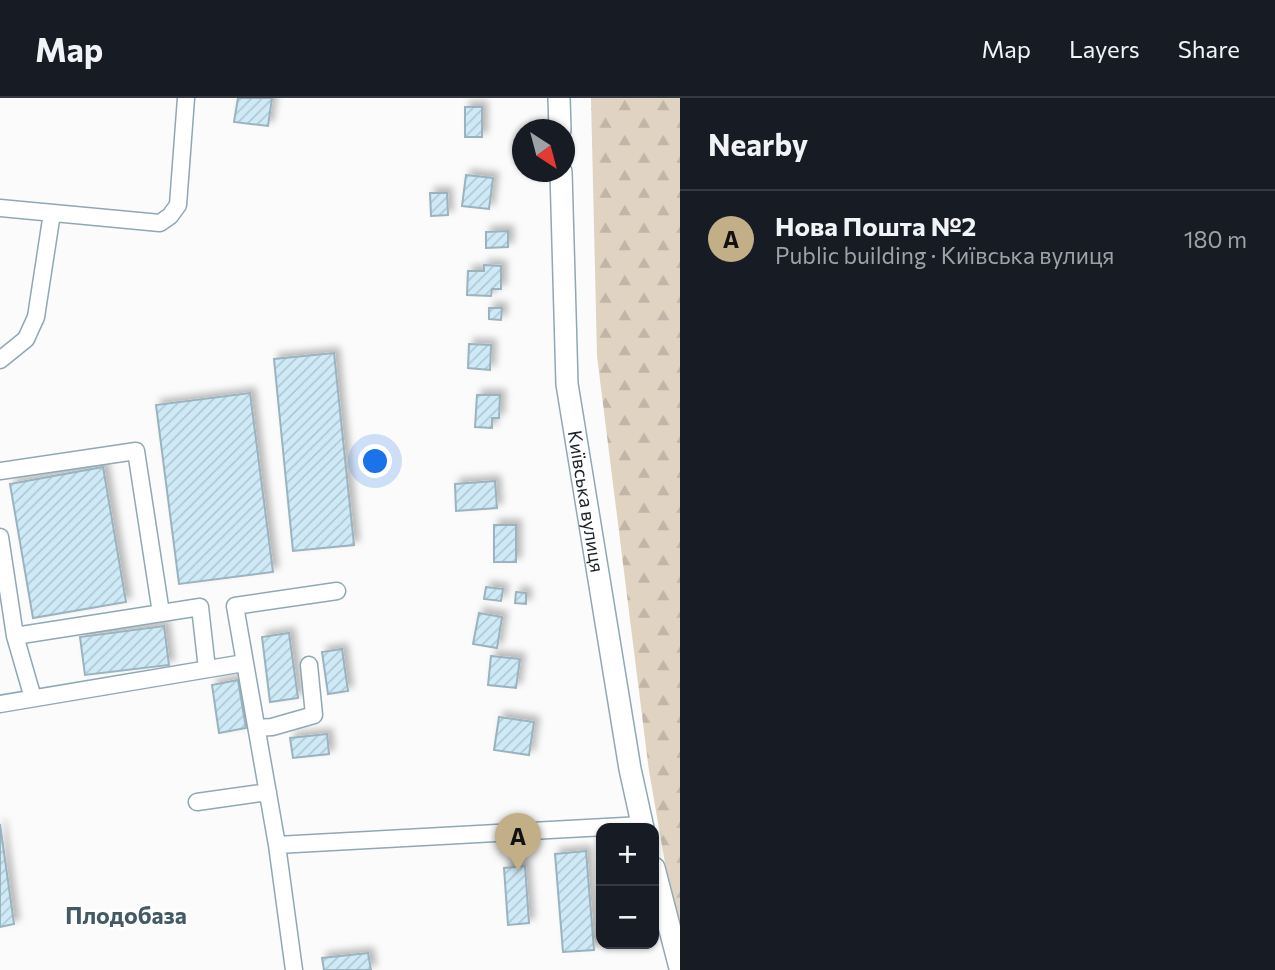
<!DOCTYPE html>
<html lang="en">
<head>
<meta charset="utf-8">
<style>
  :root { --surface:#171b24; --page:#20242c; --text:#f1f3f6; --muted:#9ea1a6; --line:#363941; --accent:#c2ae87 }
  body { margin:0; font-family:Commissioner,sans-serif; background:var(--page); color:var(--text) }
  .controls { position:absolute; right:21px; bottom:21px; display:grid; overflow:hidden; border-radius:14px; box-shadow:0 2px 5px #0004 }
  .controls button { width:63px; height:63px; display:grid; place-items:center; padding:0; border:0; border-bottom:2px solid var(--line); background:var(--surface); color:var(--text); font:35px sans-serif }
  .compass { position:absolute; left:512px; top:21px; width:63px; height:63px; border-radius:50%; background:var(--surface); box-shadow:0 2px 5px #0004; rotate:144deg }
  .you { position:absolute; left:376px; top:364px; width:24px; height:24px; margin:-18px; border:5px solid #fff; border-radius:50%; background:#1a73e8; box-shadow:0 0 0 10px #1a73e833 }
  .badge { display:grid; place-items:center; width:46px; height:46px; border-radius:50%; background:var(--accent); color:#111; font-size:23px; font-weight:700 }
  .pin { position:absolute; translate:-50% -58px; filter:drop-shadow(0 2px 4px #0008) }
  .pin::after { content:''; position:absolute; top:37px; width:24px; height:21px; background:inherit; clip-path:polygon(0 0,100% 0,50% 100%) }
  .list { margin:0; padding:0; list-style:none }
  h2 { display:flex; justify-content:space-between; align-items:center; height:91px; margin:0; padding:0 28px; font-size:30px }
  h2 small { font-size:23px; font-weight:400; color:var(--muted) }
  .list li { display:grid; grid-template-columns:46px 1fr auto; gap:21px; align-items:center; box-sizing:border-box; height:98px; padding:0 28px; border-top:2px solid var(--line) }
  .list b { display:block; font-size:26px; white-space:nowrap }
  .list p { margin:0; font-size:23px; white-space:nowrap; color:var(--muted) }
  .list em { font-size:23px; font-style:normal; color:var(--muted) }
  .map { position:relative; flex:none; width:680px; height:872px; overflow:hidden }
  header { display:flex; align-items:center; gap:42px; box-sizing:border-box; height:98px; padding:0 35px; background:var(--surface); border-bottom:2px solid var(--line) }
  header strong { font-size:33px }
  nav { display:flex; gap:38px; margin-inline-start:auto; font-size:24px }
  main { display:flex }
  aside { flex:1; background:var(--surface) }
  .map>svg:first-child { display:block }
  .forest { fill:url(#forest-firs) }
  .building { fill:url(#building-hatch); stroke:#9ab3bf; stroke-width:2; filter:url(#shadow) }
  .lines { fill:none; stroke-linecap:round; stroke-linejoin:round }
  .minor-casing { stroke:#8fa8b4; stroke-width:19 }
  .major-casing { stroke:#8fa8b4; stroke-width:24 }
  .minor { stroke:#fff; stroke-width:16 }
  .major { stroke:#fff; stroke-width:21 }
  .labels { text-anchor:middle; stroke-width:6; stroke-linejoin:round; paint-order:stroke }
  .street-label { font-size:19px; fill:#192328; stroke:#fff }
  .quarter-label { font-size:23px; font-weight:bold; fill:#435a65; stroke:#fff }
</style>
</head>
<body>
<header>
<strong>Map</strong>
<nav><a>Map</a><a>Layers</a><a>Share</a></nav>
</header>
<main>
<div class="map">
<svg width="680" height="872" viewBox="0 0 680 872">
  <defs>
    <pattern id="forest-firs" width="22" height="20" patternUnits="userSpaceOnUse" patternTransform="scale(1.75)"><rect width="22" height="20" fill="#e0d3c2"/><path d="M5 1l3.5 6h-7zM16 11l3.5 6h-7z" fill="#c0b5a7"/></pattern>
    <pattern id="building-hatch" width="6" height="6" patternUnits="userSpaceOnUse" patternTransform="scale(1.75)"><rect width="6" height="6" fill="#cfeaf7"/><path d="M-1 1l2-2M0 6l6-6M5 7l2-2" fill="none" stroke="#b1c8d4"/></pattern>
    <filter id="shadow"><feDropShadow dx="5" dy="-5" stdDeviation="3.5" flood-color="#0004"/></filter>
  </defs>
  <rect width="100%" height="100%" fill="#fbfbfb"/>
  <path class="forest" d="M591 0H680V851L649 673 597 258Z"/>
  <path class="building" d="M238 0H272L268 28 234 24Z
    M465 9H482V39H465Z
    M466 77 493 80 489 111 462 108Z
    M430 95H447L448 117 431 118Z
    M508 133V149L486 150V134Z
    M484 167 501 168V191H492L491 198 467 197 468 173H484Z
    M489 210H502L501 222 489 221Z
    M469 246 491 247 490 272 468 270Z
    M334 255 354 447 293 453 274 261Z
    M250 295 273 474 179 486 156 307Z
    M477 297H500L499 320H492V330L475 329Z
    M103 369 126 504 33 520 10 386Z
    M495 383 497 410 456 413 455 386Z
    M494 427H516V464H494Z
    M486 489 503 491 501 503 484 501Z
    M516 494 526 495V506L515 505Z
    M479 515 502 519 497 550 473 546Z
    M164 528 169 567 85 577 80 539Z
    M289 535 298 600 270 604 262 539Z
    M342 551 348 593 328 596 322 554Z
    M491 558 520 561 516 590 488 587Z
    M238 582 246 630 219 635 212 587Z
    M499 619 534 624 529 657 494 652Z
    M327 636 329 656 293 660 290 640Z
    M0 726 14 826 0 829Z
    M586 753 594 852 563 854 555 756Z
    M525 768 529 825 508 827 504 770Z
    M368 855 371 872H324L322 860Z"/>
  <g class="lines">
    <defs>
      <path id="minor" d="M0 110 160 125 170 118 178 107 186 0
        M0 262 26 241 36 219 52 115
        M0 373 136 353 161 515
        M0 439 15 538 33 600
        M337 493 235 508 277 747 642 727
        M15 538 200 509 207 571
        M0 606 244 565
        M257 630 272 629 314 617 309 567
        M197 704 268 694
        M277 747 294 872"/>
      <g id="major">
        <path d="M559 0 560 32"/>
        <path id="s1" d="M561 74 567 286 630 671 643 730"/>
        <path d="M654 770 680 870"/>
      </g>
    </defs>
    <use href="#minor" class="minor-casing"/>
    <use href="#major" class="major-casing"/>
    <use href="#minor" class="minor"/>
    <use href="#major" class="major"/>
  </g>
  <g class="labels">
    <g class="street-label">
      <text dy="7" stroke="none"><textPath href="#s1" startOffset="331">Київська вулиця</textPath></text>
    </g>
    <g class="quarter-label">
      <text x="126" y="826">Плодобаза</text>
    </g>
  </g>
</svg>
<div class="controls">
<button>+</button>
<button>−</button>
</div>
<svg class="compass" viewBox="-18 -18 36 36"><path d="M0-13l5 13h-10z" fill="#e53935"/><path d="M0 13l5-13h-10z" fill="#9ea1a6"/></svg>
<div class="you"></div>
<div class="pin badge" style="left:518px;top:773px">A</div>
</div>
<aside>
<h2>Nearby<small></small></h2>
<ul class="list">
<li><span class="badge">A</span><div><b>Нова Пошта №2</b><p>Public building · Київська вулиця</p></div><em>180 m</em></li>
</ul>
</aside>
</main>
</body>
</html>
